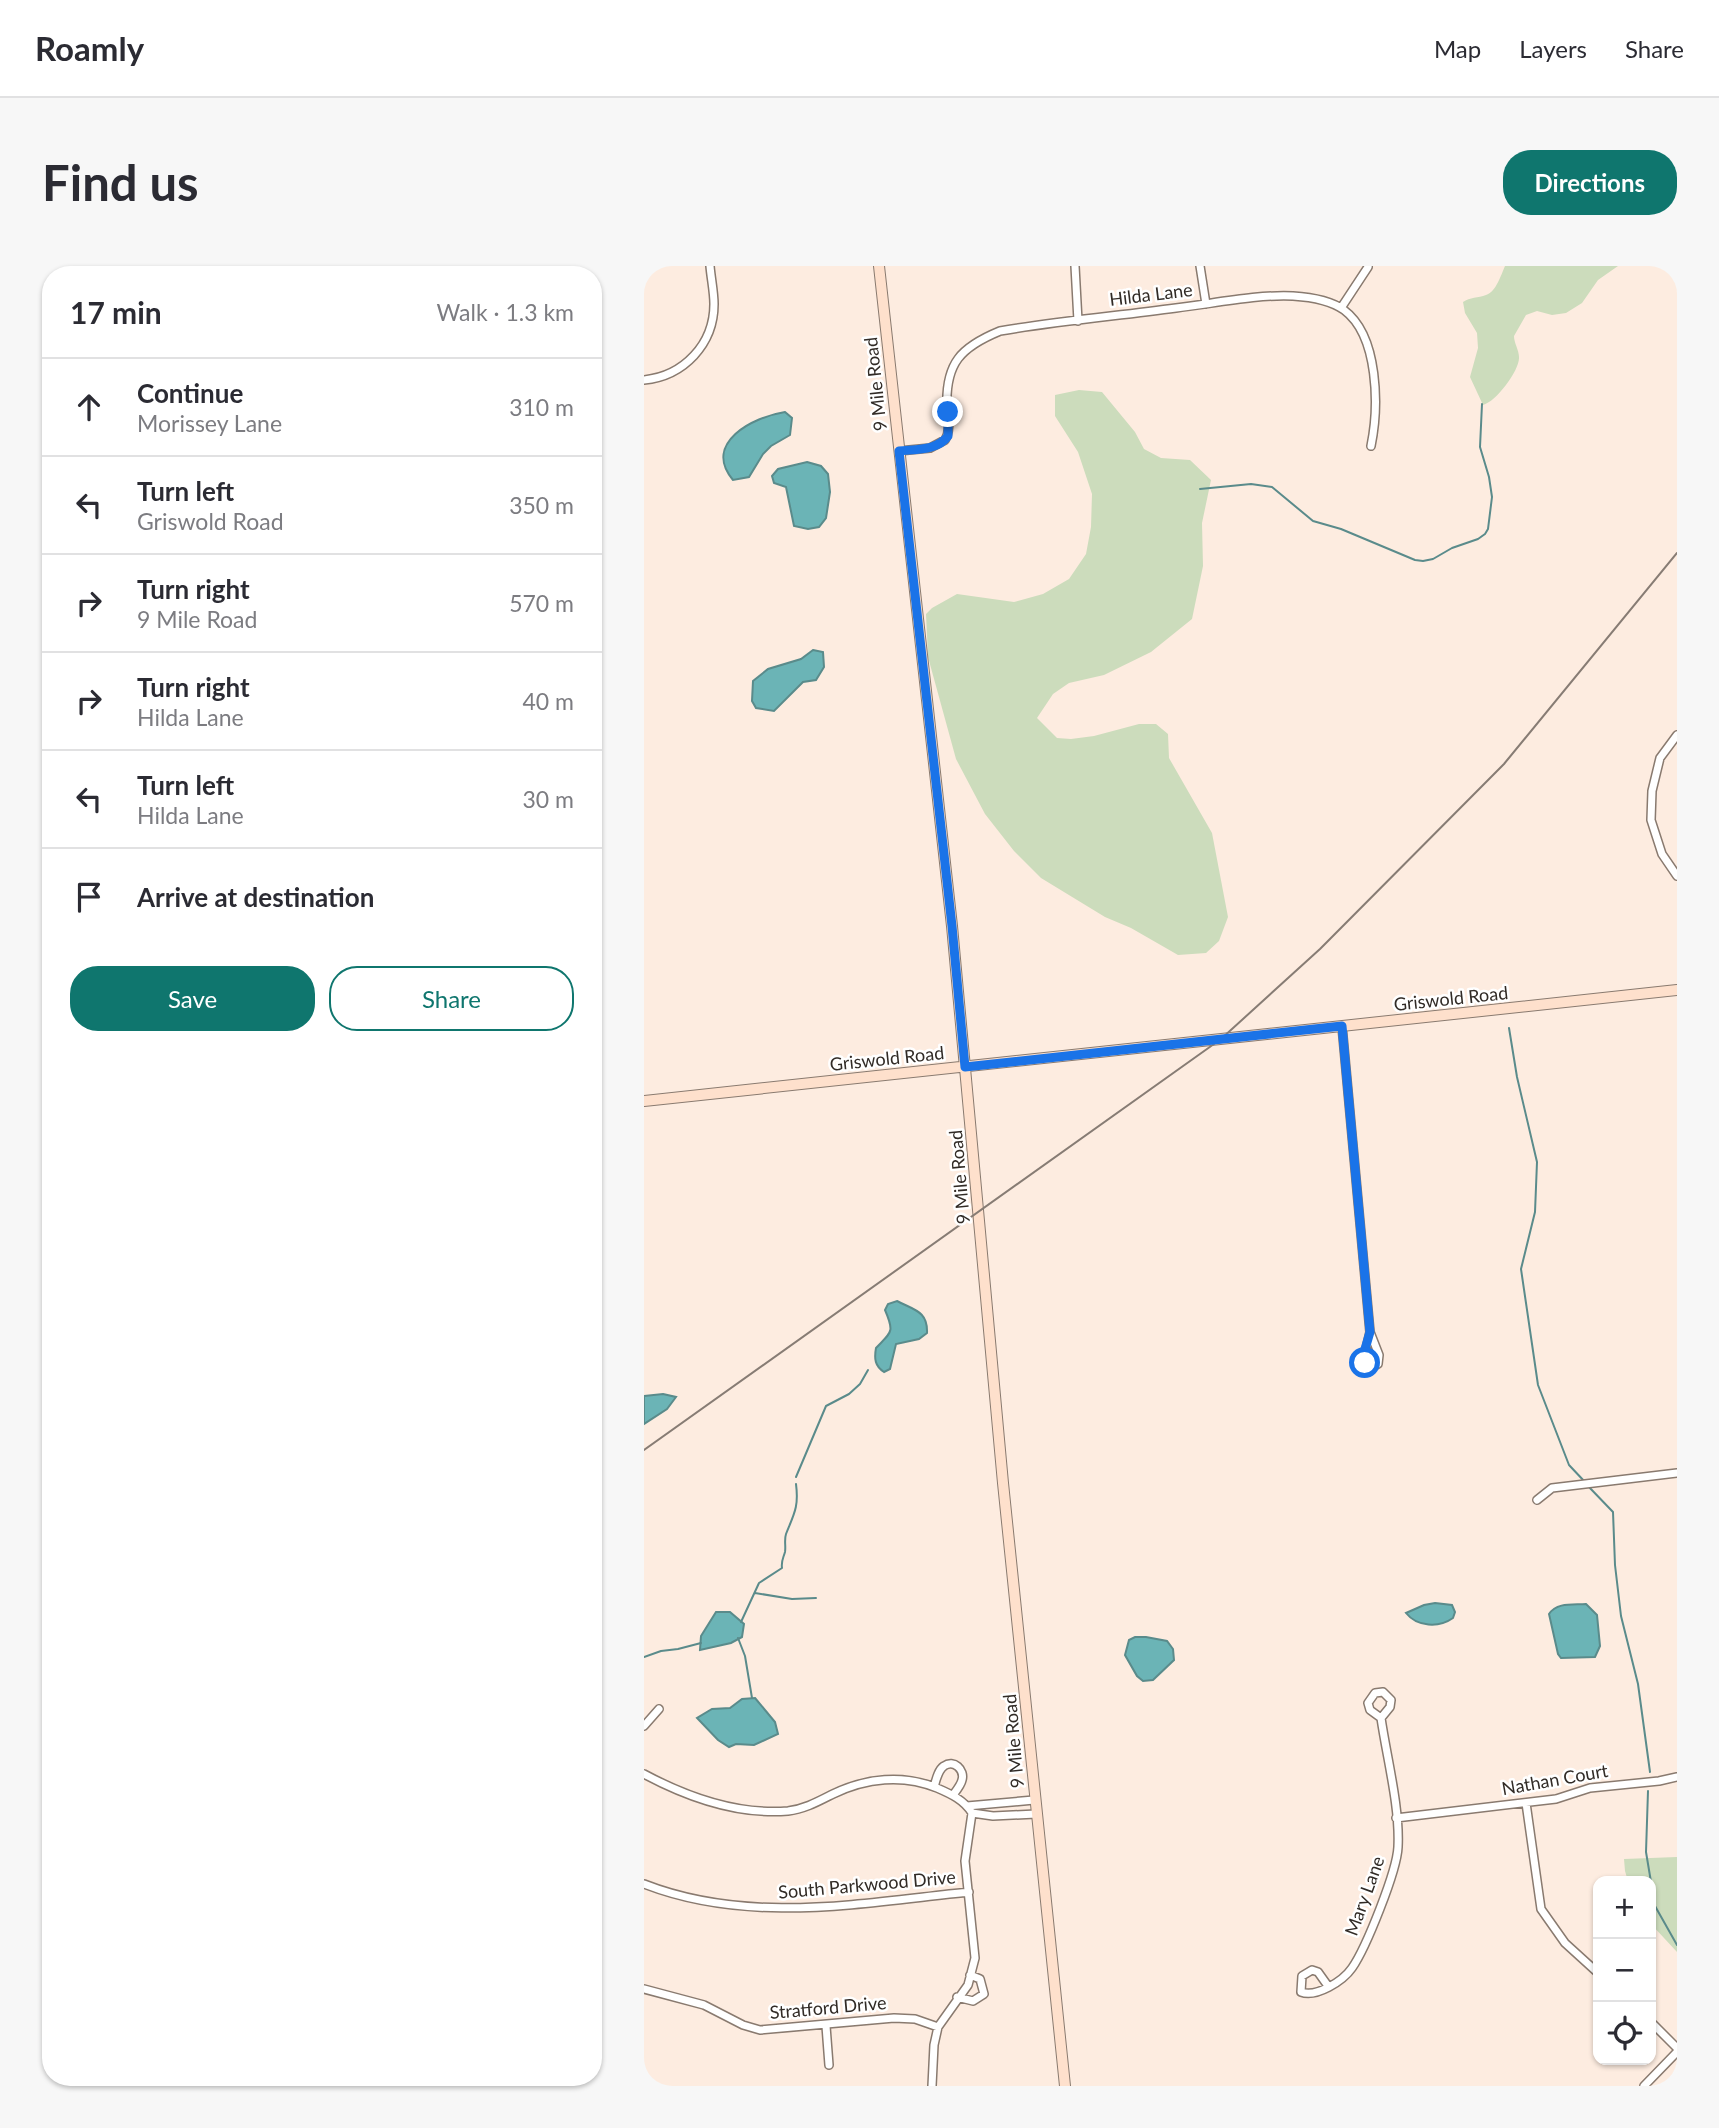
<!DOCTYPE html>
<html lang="en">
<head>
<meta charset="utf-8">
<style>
  :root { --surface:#fff; --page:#f7f7f7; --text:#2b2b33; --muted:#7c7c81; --line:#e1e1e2; --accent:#0f766e }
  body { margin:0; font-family:Lato,sans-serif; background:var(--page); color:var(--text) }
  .controls { position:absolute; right:21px; bottom:21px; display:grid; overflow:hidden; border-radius:14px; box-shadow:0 2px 5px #0004 }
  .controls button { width:63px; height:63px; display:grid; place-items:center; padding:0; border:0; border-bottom:2px solid var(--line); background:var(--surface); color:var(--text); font:35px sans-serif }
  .stop { position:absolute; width:21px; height:21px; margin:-16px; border:5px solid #1a73e8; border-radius:50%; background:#fff }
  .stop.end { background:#1a73e8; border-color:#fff; box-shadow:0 2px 7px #0008 }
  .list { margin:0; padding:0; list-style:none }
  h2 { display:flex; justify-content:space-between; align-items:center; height:91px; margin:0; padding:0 28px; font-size:30px }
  h2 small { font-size:23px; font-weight:400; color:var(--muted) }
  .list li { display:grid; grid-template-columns:46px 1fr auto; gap:21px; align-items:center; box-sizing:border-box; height:98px; padding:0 28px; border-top:2px solid var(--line) }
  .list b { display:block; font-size:26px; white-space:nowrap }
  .list p { margin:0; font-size:23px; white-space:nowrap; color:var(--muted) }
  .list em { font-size:23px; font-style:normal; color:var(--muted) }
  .actions { display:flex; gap:14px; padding:21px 28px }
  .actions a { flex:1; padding:16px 0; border:2px solid var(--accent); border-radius:28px; text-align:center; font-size:24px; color:var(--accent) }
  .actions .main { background:var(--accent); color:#fff }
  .icon { flex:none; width:38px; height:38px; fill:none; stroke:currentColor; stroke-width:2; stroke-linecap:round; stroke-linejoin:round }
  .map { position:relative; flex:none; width:1033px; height:1820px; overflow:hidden; border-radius:28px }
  header { display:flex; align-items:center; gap:42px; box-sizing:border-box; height:98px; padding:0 35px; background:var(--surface); border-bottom:2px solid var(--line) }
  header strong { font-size:33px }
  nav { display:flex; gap:38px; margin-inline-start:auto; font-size:24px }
  .intro { display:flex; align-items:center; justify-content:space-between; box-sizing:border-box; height:168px; padding:0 42px }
  h1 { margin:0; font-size:49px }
  .button { padding:18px 32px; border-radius:28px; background:var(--accent); color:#fff; font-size:24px; font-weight:700 }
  main { display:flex; gap:42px; padding:0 42px }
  aside { flex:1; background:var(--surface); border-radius:28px; box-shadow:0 2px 5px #0004 }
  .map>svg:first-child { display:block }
  .green { fill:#ccdcbc }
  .water { fill:#6bb4b6; stroke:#5a8b8b; stroke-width:2 }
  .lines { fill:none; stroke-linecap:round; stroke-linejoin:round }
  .stream { stroke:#5a8b8b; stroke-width:2 }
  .street-casing { stroke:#897a6f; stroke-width:10 }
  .secondary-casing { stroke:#897a6f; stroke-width:12 }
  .street { stroke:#fff; stroke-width:7 }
  .secondary { stroke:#fee0cc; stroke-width:10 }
  .rail { stroke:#877c74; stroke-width:2 }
  .route { stroke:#1a73e8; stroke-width:9 }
  .labels { text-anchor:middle; stroke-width:5; stroke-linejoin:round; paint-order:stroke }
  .street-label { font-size:18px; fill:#312b26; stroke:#fff }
</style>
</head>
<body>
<header>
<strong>Roamly</strong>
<nav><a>Map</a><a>Layers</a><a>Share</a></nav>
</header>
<div class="intro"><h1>Find us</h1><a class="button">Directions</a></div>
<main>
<aside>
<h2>17 min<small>Walk · 1.3 km</small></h2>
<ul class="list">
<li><svg class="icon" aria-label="ahead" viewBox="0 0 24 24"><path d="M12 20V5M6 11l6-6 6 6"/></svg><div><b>Continue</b><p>Morissey Lane</p></div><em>310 m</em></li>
<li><svg class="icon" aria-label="left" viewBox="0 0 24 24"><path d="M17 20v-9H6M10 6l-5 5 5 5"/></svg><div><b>Turn left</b><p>Griswold Road</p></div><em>350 m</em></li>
<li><svg class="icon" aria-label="right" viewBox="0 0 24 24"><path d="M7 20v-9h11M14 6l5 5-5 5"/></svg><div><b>Turn right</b><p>9 Mile Road</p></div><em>570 m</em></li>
<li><svg class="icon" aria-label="right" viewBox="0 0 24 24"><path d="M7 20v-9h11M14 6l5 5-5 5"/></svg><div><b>Turn right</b><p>Hilda Lane</p></div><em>40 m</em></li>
<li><svg class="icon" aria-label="left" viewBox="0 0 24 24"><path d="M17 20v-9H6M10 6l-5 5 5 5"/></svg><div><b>Turn left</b><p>Hilda Lane</p></div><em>30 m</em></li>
<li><svg class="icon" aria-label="arrive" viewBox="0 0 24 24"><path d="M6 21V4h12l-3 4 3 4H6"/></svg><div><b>Arrive at destination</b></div></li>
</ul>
<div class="actions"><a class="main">Save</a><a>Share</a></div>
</aside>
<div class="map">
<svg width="1033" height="1820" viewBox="0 0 1033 1820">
  <rect width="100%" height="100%" fill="#fdece0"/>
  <path class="green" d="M861 0H974L954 14 938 37 922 47 908 49 893 45 882 49 870 70C870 77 875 84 875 91 876 104 852 136 839 139L826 111 834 82 833 67 821 47 819 36C826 31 834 32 842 29 852 26 857 9 861 0Z
    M435 124 458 126 491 166 500 183 517 192 546 194 567 214 558 257 559 300 548 353 507 386 460 409 425 417 409 428 393 452 413 472 427 473 450 470 495 458H512L524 468 525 492 568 567 584 651 575 675 562 687 534 689 487 662 461 651 397 612 370 585 341 548 312 493 284 391 282 348 288 342 313 328 370 336 399 328 425 313 442 288 447 261 448 228 434 186 411 150V129Z
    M1033 1591V1686L1007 1658V1615H984L981 1605 980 1593Z"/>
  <path class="water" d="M141 146 148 152 146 169 127 180 119 188 105 211 89 214C58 177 109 151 141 146Z
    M163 196 177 200 184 208 186 226 182 252 175 261 164 263 150 260 142 221 130 217 128 210 134 203Z
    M169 384 179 386 180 401 172 414 159 416 130 445 112 442 108 435 109 415 124 403 157 393Z
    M253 1035C270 1044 284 1045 283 1067L275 1073 252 1078 246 1103 240 1106C231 1100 230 1093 232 1082 247 1066 251 1067 241 1044L244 1038Z
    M19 1128 32 1131 23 1143 0 1158V1130Z
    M791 1337 808 1339 811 1346 809 1352C795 1362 773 1361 762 1347L780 1339Z
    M942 1338 953 1349 956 1380 951 1391 917 1392 914 1388 905 1348C913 1336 929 1339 942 1338Z
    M72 1346H86L100 1358 98 1371 87 1377 56 1384 57 1370Z
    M491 1371H502L523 1375 529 1383 530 1394 509 1414 499 1415 493 1410 481 1389 485 1374Z
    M111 1432 131 1456 134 1468 110 1479 92 1478 85 1481 74 1474 53 1452 68 1443 86 1442 98 1433Z"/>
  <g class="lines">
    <path class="stream" d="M556 223 607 218 628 221 669 255 697 263 771 294 779 295 789 293 808 282 834 273 841 268 844 263 848 231 845 211 836 181 838 138
      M865 762 873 811 893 896 891 946 877 1003 894 1119 925 1199 941 1216
      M152 1211 182 1140 205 1128 216 1118 224 1104
      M944 1220 969 1246 971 1299 977 1350 994 1418 1006 1506
      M111 1327 148 1333 172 1332
      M97 1356 115 1317 138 1302C137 1295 139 1293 141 1286 142 1280 140 1274 142 1268 150 1248 155 1241 152 1218
      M94 1372 101 1390 108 1432
      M0 1391 17 1385 34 1383 57 1377
      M1004 1525 1002 1586 1011 1640 1033 1679"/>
    <defs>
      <path id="street" d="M431 0 434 55
        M556 0 562 38
        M697 42 724 1
        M0 114C40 110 70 78 70 38 70 26 67 12 66 0
        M255 185 286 182 301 174C307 164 304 153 303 142 301 97 317 81 356 65 414 55 473 50 532 42 567 38 615 28 649 30 665 31 686 34 700 44 735 70 735 141 727 180
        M1033 469 1016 492 1008 525 1007 554 1018 588 1033 610
        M698 760 726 1066 735 1089 734 1098 727 1102 723 1100 720 1092 726 1066
        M893 1234 908 1222 1033 1207
        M0 1460 15 1443
        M0 1508C43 1531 95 1549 144 1545 161 1543 175 1535 189 1528 222 1512 259 1508 293 1522 307 1528 320 1534 328 1547L349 1550 392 1548
        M290 1521C292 1514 294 1504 300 1500 310 1493 321 1504 318 1514 317 1519 312 1525 309 1529
        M882 1537 897 1643 921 1677 954 1707
        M323 1540 390 1534
        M752 1552 912 1533 946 1522 1015 1515 1033 1511
        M0 1618C105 1659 217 1637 325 1626
        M684 1720 674 1706 668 1704 658 1710 657 1726C672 1732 699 1715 708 1702 722 1682 753 1605 754 1581 756 1541 743 1493 737 1452L726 1444 724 1437 731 1427 739 1426 747 1434 746 1441 737 1452
        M0 1723 60 1739 99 1759 116 1764 250 1752 271 1753 294 1761
        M313 1731 329 1735 340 1728 336 1713 326 1709
        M1007 1756 1033 1782
        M182 1760 185 1799
        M288 1820 290 1779 294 1761 324 1719 331 1692 321 1595 328 1547
        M1000 1820 1033 1786"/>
      <path id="secondary" d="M235 0 308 660 359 1217 421 1820
        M0 835 1033 724"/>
    </defs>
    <use href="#street" class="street-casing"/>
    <use href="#secondary" class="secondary-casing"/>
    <use href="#street" class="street"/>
    <use href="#secondary" class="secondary"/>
    <path class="rail" d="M0 1184 577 773 676 683 860 498 1033 287"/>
  </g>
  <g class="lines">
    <path class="route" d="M304 146V170C293 185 272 183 255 185L308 660 321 801 698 760 726 1066 721 1083V1097"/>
  </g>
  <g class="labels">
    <g class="street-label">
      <text transform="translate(507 29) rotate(-7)" y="6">Hilda Lane</text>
      <text transform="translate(232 118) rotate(-96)" y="6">9 Mile Road</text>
      <text transform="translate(807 733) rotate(-6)" y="6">Griswold Road</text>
      <text transform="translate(243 793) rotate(-6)" y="6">Griswold Road</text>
      <text transform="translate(316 911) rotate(-95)" y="6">9 Mile Road</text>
      <text transform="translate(370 1475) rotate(-95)" y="6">9 Mile Road</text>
      <text transform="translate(911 1514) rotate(-10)" y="6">Nathan Court</text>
      <text transform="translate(223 1619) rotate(-5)" y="6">South Parkwood Drive</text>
      <text transform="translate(721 1630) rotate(-70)" y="6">Mary Lane</text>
      <text transform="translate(184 1742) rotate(-5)" y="6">Stratford Drive</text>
    </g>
  </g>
</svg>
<div class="controls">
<button>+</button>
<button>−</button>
<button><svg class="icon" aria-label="locate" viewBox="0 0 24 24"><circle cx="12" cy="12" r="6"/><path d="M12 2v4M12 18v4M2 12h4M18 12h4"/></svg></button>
</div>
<div class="stop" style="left:721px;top:1097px"></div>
<div class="stop end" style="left:304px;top:146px"></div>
</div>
</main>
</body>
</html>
